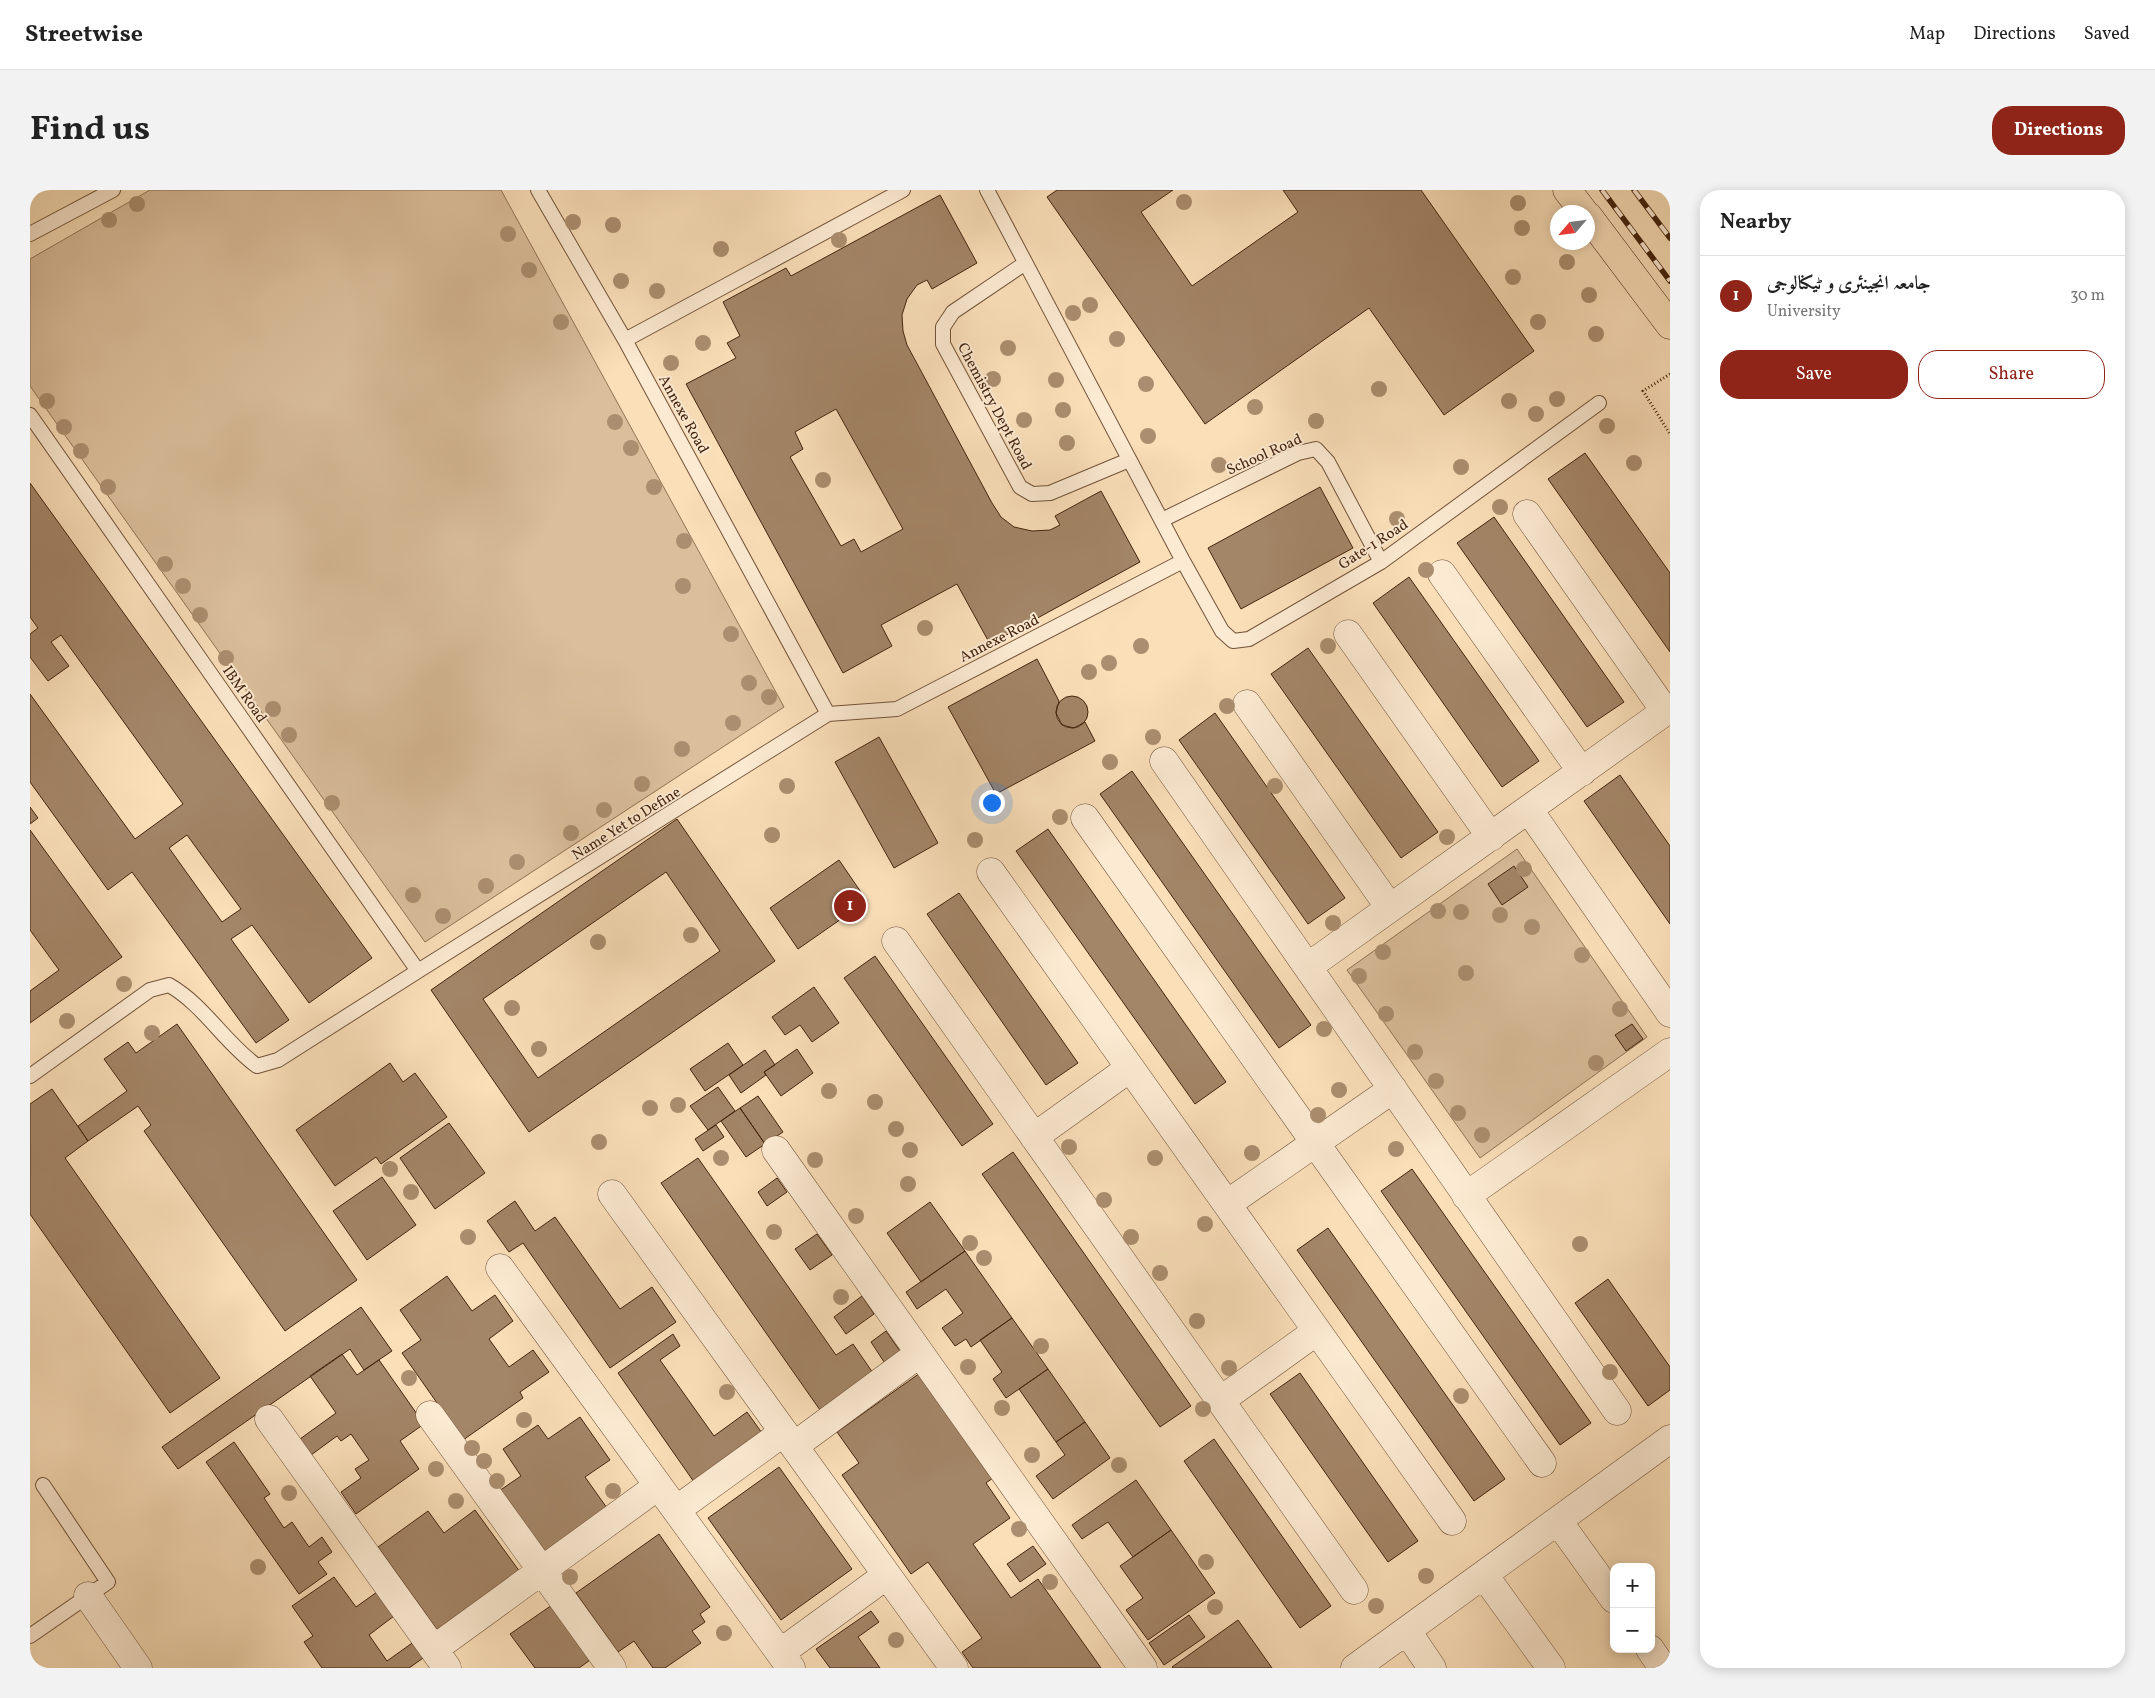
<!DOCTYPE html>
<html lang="en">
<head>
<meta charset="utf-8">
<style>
  :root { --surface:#fff; --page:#f2f2f2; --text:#222; --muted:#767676; --line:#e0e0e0; --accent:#8f2418 }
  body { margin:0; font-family:Vollkorn,Amiri,serif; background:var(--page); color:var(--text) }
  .controls { position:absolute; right:15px; bottom:15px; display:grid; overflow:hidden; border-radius:10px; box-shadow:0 2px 12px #0003 }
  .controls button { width:45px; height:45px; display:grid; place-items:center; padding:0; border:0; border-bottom:1px solid var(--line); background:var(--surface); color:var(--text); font:25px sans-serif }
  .compass { position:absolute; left:1520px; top:15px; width:45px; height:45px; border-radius:50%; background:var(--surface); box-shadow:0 2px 12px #0003; rotate:242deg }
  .you { position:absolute; left:961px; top:612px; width:18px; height:18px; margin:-12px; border:4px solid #fff; border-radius:50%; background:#1a73e8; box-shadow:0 0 0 8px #1a73e833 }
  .badge { display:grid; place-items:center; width:32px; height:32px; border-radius:50%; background:var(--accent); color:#fff; font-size:16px; font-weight:700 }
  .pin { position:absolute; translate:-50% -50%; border:2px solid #fff; box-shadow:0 1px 5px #0006 }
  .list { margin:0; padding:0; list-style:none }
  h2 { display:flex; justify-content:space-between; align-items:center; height:65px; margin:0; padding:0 20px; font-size:21px }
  h2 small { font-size:16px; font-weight:400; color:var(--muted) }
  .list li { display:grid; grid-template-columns:32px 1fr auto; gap:15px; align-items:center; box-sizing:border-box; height:80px; padding:0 20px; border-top:1px solid var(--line) }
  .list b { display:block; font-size:19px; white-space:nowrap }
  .list p { margin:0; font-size:16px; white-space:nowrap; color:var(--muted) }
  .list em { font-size:16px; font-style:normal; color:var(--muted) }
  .actions { display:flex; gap:10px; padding:15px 20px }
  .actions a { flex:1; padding:11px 0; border:1px solid var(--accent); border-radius:20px; text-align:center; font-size:18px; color:var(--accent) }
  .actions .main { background:var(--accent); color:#fff }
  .map { position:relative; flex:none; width:1640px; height:1478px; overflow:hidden; border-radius:20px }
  header { display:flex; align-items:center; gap:30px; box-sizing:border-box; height:70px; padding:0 25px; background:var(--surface); border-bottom:1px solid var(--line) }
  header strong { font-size:24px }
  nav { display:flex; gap:28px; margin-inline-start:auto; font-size:18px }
  .intro { display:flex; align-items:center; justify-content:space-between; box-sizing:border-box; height:120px; padding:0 30px }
  h1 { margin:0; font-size:35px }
  .button { padding:12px 22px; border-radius:20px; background:var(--accent); color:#fff; font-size:18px; font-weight:700 }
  main { display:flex; gap:30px; padding:0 30px }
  aside { flex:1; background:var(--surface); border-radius:20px; box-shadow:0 2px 12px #0003 }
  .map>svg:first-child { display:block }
  .green { fill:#dbbf9c; stroke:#907255 }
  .building { fill:#a38567; stroke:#45240e; fill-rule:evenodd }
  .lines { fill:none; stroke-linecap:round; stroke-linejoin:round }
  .service-casing { stroke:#725339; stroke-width:16 }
  .minor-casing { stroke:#725339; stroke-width:29 }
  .primary-casing { stroke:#45240e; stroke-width:29 }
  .path { stroke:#45240e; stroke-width:3; stroke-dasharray:1 2.5; stroke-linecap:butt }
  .service { stroke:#fcead2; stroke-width:14 }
  .minor { stroke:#fcead2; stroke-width:28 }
  .primary { stroke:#fadfb9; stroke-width:28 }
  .rail-casing { stroke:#45240e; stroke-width:5.5 }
  .rail { stroke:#fcead2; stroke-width:4; stroke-dasharray:11; stroke-linecap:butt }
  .tree { fill:#ab8e6f }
  .labels { text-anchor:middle; stroke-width:4; stroke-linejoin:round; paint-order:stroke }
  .street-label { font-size:15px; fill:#45240e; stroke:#fcead2 }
</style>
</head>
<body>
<header>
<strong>Streetwise</strong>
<nav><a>Map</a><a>Directions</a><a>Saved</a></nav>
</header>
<div class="intro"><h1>Find us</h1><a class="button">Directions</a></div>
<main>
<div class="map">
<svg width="1640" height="1478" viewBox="0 0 1640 1478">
  <rect width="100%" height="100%" fill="#fadfb9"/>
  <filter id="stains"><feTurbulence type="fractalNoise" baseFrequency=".004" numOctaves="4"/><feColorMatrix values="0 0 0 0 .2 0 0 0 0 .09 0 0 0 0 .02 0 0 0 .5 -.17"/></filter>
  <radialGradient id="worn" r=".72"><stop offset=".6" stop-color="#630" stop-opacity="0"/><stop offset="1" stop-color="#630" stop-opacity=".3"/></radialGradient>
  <path class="green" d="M120 0H471L754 517 395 752 0 196V69Z
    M1487 659 1617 847 1450 968 1317 780Z"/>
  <path class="building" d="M1027 0H1143L1111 22 1162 96 1268 22 1253 0H1391L1504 161 1414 225 1339 118 1175 234 1017 7Z
    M910 5 947 73 902 99 897 90 887 95 877 109 872 125 873 141 877 155 962 313 971 327 984 337 1002 341 1020 340 1030 335 1025 326 1071 301 1110 372 960 454 927 394 851 435 862 456 813 483 656 194 706 168 697 153 710 146 693 112 756 78 761 86ZM806 219 873 339 831 362 824 349 811 356 760 267 773 259 765 242Z
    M1555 263 1640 383V462L1518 289Z
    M0 293 342 768 279 813 222 735 201 749 259 830 226 853 102 682 78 700 0 592V504L105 649 153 614 31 445 21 452 39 476 18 491 0 467V444L8 438 0 427ZM157 645 211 719 192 732 139 658Z
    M1290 297 1323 358 1211 419 1178 358Z
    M1464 327 1594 512 1557 537 1427 353Z
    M1379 387 1509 571 1472 597 1343 413Z
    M1278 458 1408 642 1371 668 1241 484Z
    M1007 469 1029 511 1026 523 1032 535 1044 538 1055 532 1065 551 966 604 918 517Z
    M1026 522a16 16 0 1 1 32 0a16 16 0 1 1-32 0Z
    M1185 523 1315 708 1278 734 1149 550Z
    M849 547 908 653 864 678 805 572Z
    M1102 581 1281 835 1249 858 1070 604Z
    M1590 585 1640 656V734L1554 611Z
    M0 617 8 628 0 634Z
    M647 629 745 771 499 942 401 800ZM636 682 690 761 508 888 453 809Z
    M1018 639 1196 892 1165 914 986 661Z
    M0 640 92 767 0 833V801L29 780 0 740Z
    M809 670 837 711 768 759 740 718Z
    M1484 676 1498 697 1472 715 1458 694Z
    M929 703 1048 873 1016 895 897 724Z
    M845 766 963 934 932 956 814 788Z
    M784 797 809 833 782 852 770 835 755 845 742 827Z
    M147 834 327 1090 255 1141 114 941 121 935 108 916 58 951 48 936 97 901 74 869 98 852 106 863Z
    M1602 834 1613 849 1596 861 1585 845Z
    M698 853 713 875 675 901 660 879Z
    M767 859 783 883 751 906 734 882Z
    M735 860 745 875 734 882 736 885 711 903 699 885Z
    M360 873 373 892 385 883 417 927 351 974 346 967 305 996 266 940Z
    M688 897 705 921 678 940 660 916Z
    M22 899 58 951 35 968 190 1188 140 1223 0 1024V914Z
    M728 906 753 942 735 954 710 918Z
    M710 918 735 954 716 967 691 931Z
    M419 933 455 983 405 1019 370 968Z
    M686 935 694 947 673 961 665 949Z
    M983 962 1161 1216 1130 1237 952 984Z
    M668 968 806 1165 823 1154 843 1183 790 1220 631 993Z
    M1382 979 1561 1233 1530 1255 1351 1001Z
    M352 987 386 1035 337 1070 303 1021Z
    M747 988 757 1002 737 1016 728 1002Z
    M485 1011 505 1041 525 1027 590 1119 622 1097 646 1132 580 1178 493 1053 479 1062 457 1031Z
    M900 1012 935 1061 891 1092 857 1043Z
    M1298 1038 1475 1289 1444 1311 1267 1060Z
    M787 1044 802 1065 780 1080 765 1059Z
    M935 1061 982 1128 941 1157 936 1149 925 1156 912 1138 933 1123 916 1099 887 1119 876 1102Z
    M417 1086 442 1121 465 1105 483 1131 459 1149 479 1177 503 1160 519 1182 490 1202 493 1208 433 1250 372 1163 391 1150 370 1120Z
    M1578 1089 1640 1177V1200L1618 1216 1545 1113Z
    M832 1106 844 1124 816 1144 804 1127Z
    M331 1117 362 1161 334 1180 320 1159 148 1279 132 1257Z
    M982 1128 1018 1179 976 1208 963 1189 972 1182 950 1150Z
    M856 1141 872 1164 856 1175 841 1152Z
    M643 1144 650 1156 630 1170 684 1246 717 1222 732 1243 664 1292 588 1183Z
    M312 1164 327 1185 349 1170 394 1234 370 1251 389 1279 326 1324 311 1302 331 1288 325 1279 339 1270 321 1244 311 1251 307 1246 281 1265 270 1249 306 1223 280 1186Z
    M1018 1179 1055 1232 1026 1252 989 1199Z
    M890 1183 963 1288 956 1293 980 1328 943 1354 981 1408 1008 1389 1071 1478H943L932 1462 952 1448 898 1372 881 1384 812 1285 829 1273 807 1242Z
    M1270 1183 1388 1351 1358 1372 1240 1204Z
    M550 1227 580 1270 555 1287 577 1318 512 1363 469 1301 491 1286 473 1259 508 1235 518 1249Z
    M1055 1232 1080 1268 1023 1309 1006 1286 1035 1265 1026 1252Z
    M1184 1249 1301 1416 1270 1438 1154 1271Z
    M204 1252 240 1304 234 1308 254 1338 262 1332 279 1357 292 1347 302 1362 288 1372 297 1384 269 1404 176 1272Z
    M749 1277 822 1379 751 1430 678 1328Z
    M1106 1290 1141 1340 1103 1367 1078 1332 1052 1349 1042 1335Z
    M445 1320 490 1382 408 1441 348 1357 398 1321 414 1343Z
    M1141 1340 1185 1403 1118 1450 1096 1420 1113 1408 1090 1376Z
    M629 1344 680 1417 670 1424 675 1432 662 1441 671 1453 635 1478H623L604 1451 588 1462 546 1403Z
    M1003 1356 1016 1374 990 1392 977 1374Z
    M304 1387 326 1417 347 1402 364 1426 339 1445 357 1471 385 1451 396 1466 379 1478H292L274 1452 283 1446 262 1416Z
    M525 1413 563 1468 549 1478H505L480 1444Z
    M841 1421 849 1432 828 1447 850 1478H800L786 1459Z
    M1159 1425 1175 1447 1134 1475 1119 1453Z
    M1208 1430 1242 1478H1143L1142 1477Z"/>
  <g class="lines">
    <defs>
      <path id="service" d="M508 0 595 150 798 524 867 519 1153 371 957 0
        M0 44 83 0
        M994 74 923 122 913 137V154L990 297 1002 304 1020 303 1099 270
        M595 150 873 0
        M0 225 388 781 798 524
        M1132 330 1268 263 1286 259 1298 272 1351 372
        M1153 371 1192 441 1203 451 1219 449 1351 372 1569 213
        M0 886 120 800 139 795C174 815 194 852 227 876L248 870 388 781
        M0 1446 78 1392 13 1295"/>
      <path id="minor" d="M1497 324 1635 521
        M1412 384 1552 582
        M1318 444 1461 647
        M1217 514 1360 718
        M1134 571 1587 1221
        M1499 620 1640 823
        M1055 628 1512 1273
        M961 682 1422 1331
        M866 751 1324 1400
        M1279 776 1640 518
        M1004 947 1100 878
        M746 960 1113 1478
        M582 1004 924 1478
        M1436 1006 1640 862
        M1197 1014 1363 899
        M470 1078 761 1478
        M1191 1210 1287 1141
        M400 1225 582 1478
        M239 1229 417 1478
        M764 1256 890 1163
        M646 1320 754 1242
        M1528 1331 1584 1409
        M1454 1385 1521 1478
        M58 1406 108 1478
        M1377 1441 1402 1478
        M404 1459 628 1296
        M1620 1459 1633 1478
        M750 1463 857 1385
        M1325 1478 1640 1249"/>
      <path id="primary" d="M1537 0 1554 22
        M1558 26 1640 135"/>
    </defs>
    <use href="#service" class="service-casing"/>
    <use href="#minor" class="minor-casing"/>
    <use href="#primary" class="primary-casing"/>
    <path class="path" d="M1640 184 1613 201 1640 244"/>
    <use href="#service" class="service"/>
    <use href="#minor" class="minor"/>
    <use href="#primary" class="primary"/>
    <defs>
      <path id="rail" d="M1572 0 1640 91
        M1604 0 1640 48"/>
    </defs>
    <use href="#rail" class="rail-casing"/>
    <use href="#rail" class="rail"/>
  </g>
  <g class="tree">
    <circle cx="1154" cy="12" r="8"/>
    <circle cx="1488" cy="13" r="8"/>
    <circle cx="107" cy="14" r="8"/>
    <circle cx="79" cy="30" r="8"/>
    <circle cx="543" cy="32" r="8"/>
    <circle cx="583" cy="35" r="8"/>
    <circle cx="1492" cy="38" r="8"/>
    <circle cx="478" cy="44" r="8"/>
    <circle cx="809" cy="50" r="8"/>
    <circle cx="691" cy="59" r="8"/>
    <circle cx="1537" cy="72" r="8"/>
    <circle cx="499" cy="80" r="8"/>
    <circle cx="1483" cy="87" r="8"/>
    <circle cx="591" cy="91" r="8"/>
    <circle cx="627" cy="101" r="8"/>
    <circle cx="1559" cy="105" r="8"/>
    <circle cx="1060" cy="115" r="8"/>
    <circle cx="1043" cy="123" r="8"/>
    <circle cx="531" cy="132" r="8"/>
    <circle cx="1508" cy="132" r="8"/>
    <circle cx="1566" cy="144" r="8"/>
    <circle cx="1087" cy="149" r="8"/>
    <circle cx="673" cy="153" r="8"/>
    <circle cx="978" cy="158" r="8"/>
    <circle cx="641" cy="173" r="8"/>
    <circle cx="963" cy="189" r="8"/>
    <circle cx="1026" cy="190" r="8"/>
    <circle cx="1116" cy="194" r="8"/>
    <circle cx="1349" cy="199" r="8"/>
    <circle cx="1527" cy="209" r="8"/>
    <circle cx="17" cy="211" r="8"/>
    <circle cx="1479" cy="211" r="8"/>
    <circle cx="1225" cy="217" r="8"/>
    <circle cx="1033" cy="220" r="8"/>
    <circle cx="1506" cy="224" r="8"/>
    <circle cx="994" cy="230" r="8"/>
    <circle cx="1286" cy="231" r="8"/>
    <circle cx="585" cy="232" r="8"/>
    <circle cx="1577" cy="236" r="8"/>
    <circle cx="34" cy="237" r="8"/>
    <circle cx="1118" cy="246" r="8"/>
    <circle cx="1037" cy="253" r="8"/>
    <circle cx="601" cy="258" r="8"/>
    <circle cx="51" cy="261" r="8"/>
    <circle cx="1604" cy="273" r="8"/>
    <circle cx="1189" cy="275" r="8"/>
    <circle cx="1431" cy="277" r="8"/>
    <circle cx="793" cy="290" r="8"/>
    <circle cx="78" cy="297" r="8"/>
    <circle cx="624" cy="297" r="8"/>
    <circle cx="1470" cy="317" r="8"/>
    <circle cx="1367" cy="329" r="8"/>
    <circle cx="654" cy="351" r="8"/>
    <circle cx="135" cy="374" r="8"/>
    <circle cx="1396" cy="380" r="8"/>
    <circle cx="153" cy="396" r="8"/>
    <circle cx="653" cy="396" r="8"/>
    <circle cx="170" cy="425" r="8"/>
    <circle cx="895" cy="438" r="8"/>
    <circle cx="701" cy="444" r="8"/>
    <circle cx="1111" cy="456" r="8"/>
    <circle cx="1298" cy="456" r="8"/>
    <circle cx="196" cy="468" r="8"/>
    <circle cx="1079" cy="473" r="8"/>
    <circle cx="1059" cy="482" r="8"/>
    <circle cx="719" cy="493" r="8"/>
    <circle cx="739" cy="507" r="8"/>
    <circle cx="1197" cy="516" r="8"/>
    <circle cx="243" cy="519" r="8"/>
    <circle cx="703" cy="533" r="8"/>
    <circle cx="259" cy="545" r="8"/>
    <circle cx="1123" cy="547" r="8"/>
    <circle cx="652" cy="559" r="8"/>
    <circle cx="1080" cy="572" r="8"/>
    <circle cx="612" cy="594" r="8"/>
    <circle cx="757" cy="596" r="8"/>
    <circle cx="1245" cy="596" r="8"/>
    <circle cx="302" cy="613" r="8"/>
    <circle cx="574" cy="620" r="8"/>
    <circle cx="1030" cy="627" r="8"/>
    <circle cx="541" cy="643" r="8"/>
    <circle cx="742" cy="645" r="8"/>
    <circle cx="1417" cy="647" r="8"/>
    <circle cx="945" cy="650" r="8"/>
    <circle cx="487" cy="672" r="8"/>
    <circle cx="1494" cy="679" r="8"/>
    <circle cx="456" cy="696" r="8"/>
    <circle cx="383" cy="705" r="8"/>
    <circle cx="1408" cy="721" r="8"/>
    <circle cx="1431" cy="722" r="8"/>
    <circle cx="1470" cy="725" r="8"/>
    <circle cx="413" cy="726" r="8"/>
    <circle cx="1303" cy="733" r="8"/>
    <circle cx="1502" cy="737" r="8"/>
    <circle cx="661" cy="745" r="8"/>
    <circle cx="568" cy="752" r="8"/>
    <circle cx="1353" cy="762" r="8"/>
    <circle cx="1552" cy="765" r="8"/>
    <circle cx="1436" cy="783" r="8"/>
    <circle cx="1329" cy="786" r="8"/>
    <circle cx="94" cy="794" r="8"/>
    <circle cx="482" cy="818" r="8"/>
    <circle cx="1590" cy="819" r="8"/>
    <circle cx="1356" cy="824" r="8"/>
    <circle cx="37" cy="831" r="8"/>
    <circle cx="1294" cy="839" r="8"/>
    <circle cx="122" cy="843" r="8"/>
    <circle cx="509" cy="859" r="8"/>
    <circle cx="1385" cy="862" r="8"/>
    <circle cx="1566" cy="873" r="8"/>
    <circle cx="1406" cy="891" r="8"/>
    <circle cx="1309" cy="900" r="8"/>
    <circle cx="799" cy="901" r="8"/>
    <circle cx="845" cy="912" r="8"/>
    <circle cx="648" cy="915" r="8"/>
    <circle cx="620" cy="918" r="8"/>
    <circle cx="1428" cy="923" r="8"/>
    <circle cx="1288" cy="925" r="8"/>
    <circle cx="866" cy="939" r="8"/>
    <circle cx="1452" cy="945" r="8"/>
    <circle cx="569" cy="952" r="8"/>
    <circle cx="1039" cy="957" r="8"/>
    <circle cx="1366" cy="959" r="8"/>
    <circle cx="880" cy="960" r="8"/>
    <circle cx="1222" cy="963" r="8"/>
    <circle cx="691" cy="968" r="8"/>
    <circle cx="1125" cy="968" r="8"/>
    <circle cx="785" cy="970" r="8"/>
    <circle cx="360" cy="979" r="8"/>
    <circle cx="878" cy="994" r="8"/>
    <circle cx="381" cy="1002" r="8"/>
    <circle cx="1074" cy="1010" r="8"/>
    <circle cx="826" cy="1026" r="8"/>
    <circle cx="1175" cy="1034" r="8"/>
    <circle cx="744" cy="1042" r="8"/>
    <circle cx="438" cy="1047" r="8"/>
    <circle cx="1101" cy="1047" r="8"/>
    <circle cx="940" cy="1053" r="8"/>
    <circle cx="1550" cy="1054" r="8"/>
    <circle cx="954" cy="1068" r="8"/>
    <circle cx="1130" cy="1083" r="8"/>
    <circle cx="811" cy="1107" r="8"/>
    <circle cx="1167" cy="1131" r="8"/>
    <circle cx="1011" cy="1156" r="8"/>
    <circle cx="938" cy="1177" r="8"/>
    <circle cx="1199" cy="1178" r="8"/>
    <circle cx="1580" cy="1182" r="8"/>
    <circle cx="379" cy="1188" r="8"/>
    <circle cx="697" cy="1202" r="8"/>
    <circle cx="1431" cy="1206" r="8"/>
    <circle cx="972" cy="1218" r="8"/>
    <circle cx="1173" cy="1219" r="8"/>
    <circle cx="494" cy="1230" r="8"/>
    <circle cx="442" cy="1258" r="8"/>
    <circle cx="1002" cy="1265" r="8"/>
    <circle cx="454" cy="1271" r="8"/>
    <circle cx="1089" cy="1275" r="8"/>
    <circle cx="406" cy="1279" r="8"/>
    <circle cx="467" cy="1291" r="8"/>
    <circle cx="583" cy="1301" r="8"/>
    <circle cx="259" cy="1303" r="8"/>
    <circle cx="426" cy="1311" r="8"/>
    <circle cx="989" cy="1339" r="8"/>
    <circle cx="1176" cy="1372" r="8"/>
    <circle cx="228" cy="1377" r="8"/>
    <circle cx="1396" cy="1386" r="8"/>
    <circle cx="540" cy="1387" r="8"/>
    <circle cx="1020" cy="1392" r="8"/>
    <circle cx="1346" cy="1416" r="8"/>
    <circle cx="1185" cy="1417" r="8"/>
    <circle cx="694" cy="1443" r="8"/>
    <circle cx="866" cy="1450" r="8"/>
  </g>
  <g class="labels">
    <g class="street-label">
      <text transform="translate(965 216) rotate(62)" y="5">Chemistry Dept Road</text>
      <text transform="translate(654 224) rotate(61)" y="5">Annexe Road</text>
      <text transform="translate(1234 264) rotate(-24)" y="5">School Road</text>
      <text transform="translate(1343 354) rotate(-33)" y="5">Gate-1 Road</text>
      <text transform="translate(969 448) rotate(-27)" y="5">Annexe Road</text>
      <text transform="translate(215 504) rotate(55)" y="5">IBM Road</text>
      <text transform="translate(596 633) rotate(-32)" y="5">Name Yet to Define</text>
    </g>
  </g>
  <rect width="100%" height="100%" filter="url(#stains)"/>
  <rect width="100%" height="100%" fill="url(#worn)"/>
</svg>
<div class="controls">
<button>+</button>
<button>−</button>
</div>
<svg class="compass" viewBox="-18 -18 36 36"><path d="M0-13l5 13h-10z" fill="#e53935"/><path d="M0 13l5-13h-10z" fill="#767676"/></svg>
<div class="you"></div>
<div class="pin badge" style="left:820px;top:716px">1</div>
</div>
<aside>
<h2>Nearby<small></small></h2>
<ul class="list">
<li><span class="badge">1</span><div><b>جامعہ انجینئری و ٹیکنالوجی</b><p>University</p></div><em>30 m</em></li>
</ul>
<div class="actions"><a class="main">Save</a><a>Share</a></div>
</aside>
</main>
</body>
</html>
